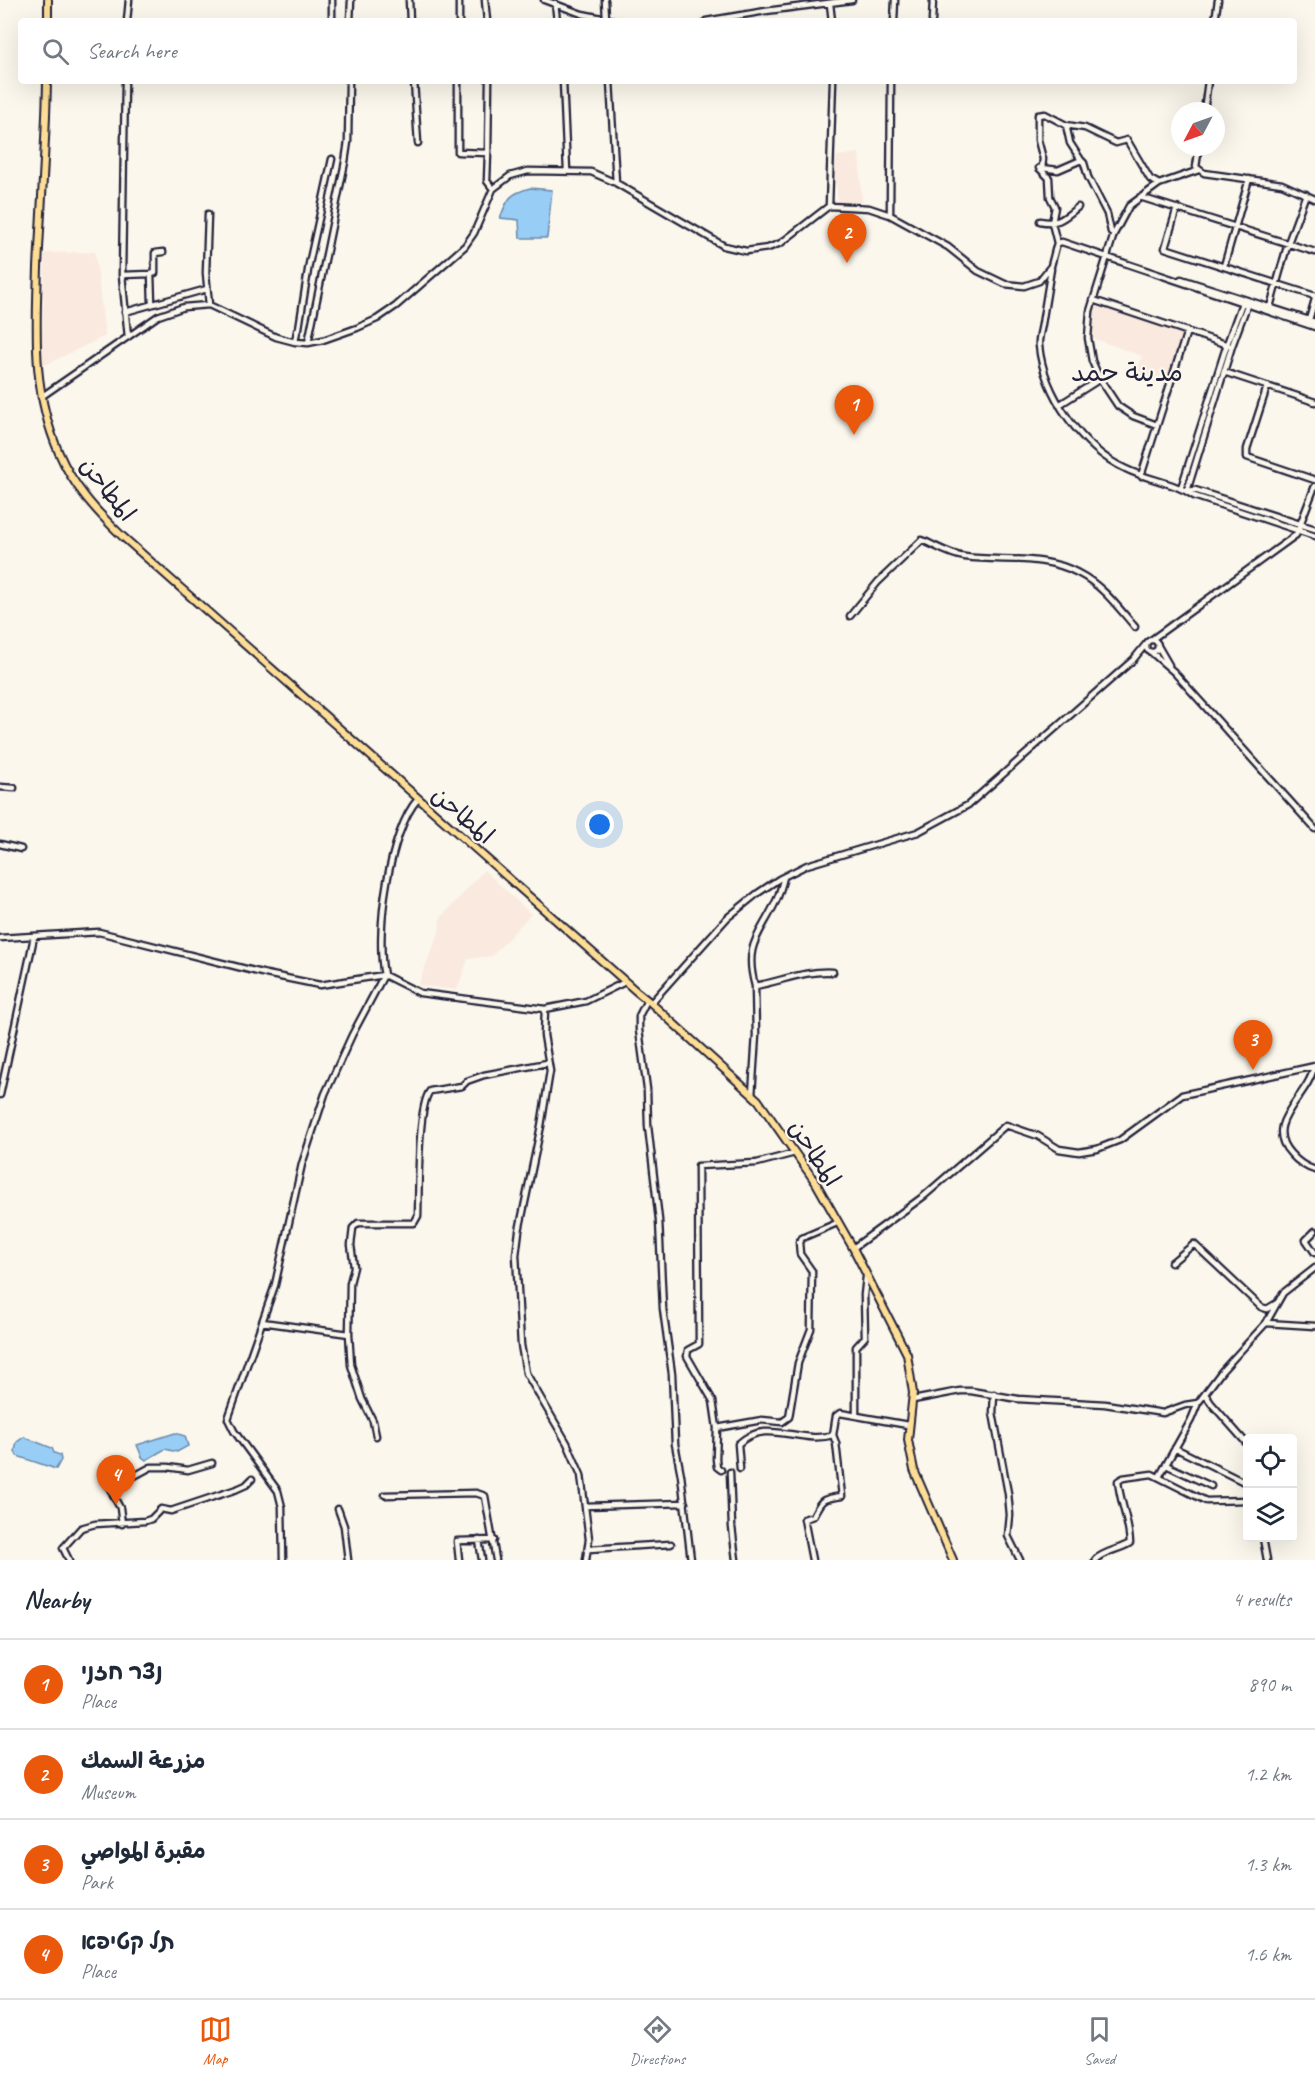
<!DOCTYPE html>
<html lang="en">
<head>
<meta charset="utf-8">
<style>
  :root { --surface:#fff; --page:#f6f6f7; --text:#1f2937; --muted:#747a83; --line:#e0e1e3; --accent:#ea580c }
  body { margin:0; font-family:Caveat,"Playpen Sans Arabic","Playpen Sans Hebrew",sans-serif; background:var(--page); color:var(--text) }
  .controls { position:absolute; right:18px; bottom:18px; display:grid; overflow:hidden; border-radius:6px; box-shadow:0 6px 24px #0002 }
  .controls button { width:54px; height:54px; display:grid; place-items:center; padding:0; border:0; border-bottom:2px solid var(--line); background:var(--surface); color:var(--text); font:30px sans-serif }
  .compass { position:absolute; left:1171px; top:102px; width:54px; height:54px; border-radius:50%; background:var(--surface); box-shadow:0 6px 24px #0002; rotate:229deg }
  .you { position:absolute; left:600px; top:825px; width:21px; height:21px; margin:-15px; border:4px solid #fff; border-radius:50%; background:#1a73e8; box-shadow:0 0 0 9px #1a73e833 }
  .badge { display:grid; place-items:center; width:39px; height:39px; border-radius:50%; background:var(--accent); color:#fff; font-size:20px; font-weight:700 }
  .pin { position:absolute; translate:-50% -50px; filter:drop-shadow(0 2px 3px #0008) }
  .pin::after { content:''; position:absolute; top:32px; width:21px; height:18px; background:inherit; clip-path:polygon(0 0,100% 0,50% 100%) }
  .list { margin:0; padding:0; list-style:none }
  h2 { display:flex; justify-content:space-between; align-items:center; height:78px; margin:0; padding:0 24px; font-size:26px }
  h2 small { font-size:20px; font-weight:400; color:var(--muted) }
  .list li { display:grid; grid-template-columns:39px 1fr auto; gap:18px; align-items:center; box-sizing:border-box; height:90px; padding:0 24px; border-top:2px solid var(--line) }
  .list b { display:block; font-size:22px; white-space:nowrap }
  .list p { margin:0; font-size:20px; white-space:nowrap; color:var(--muted) }
  .list em { font-size:20px; font-style:normal; color:var(--muted) }
  .icon { flex:none; width:33px; height:33px; fill:none; stroke:currentColor; stroke-width:2; stroke-linecap:round; stroke-linejoin:round }
  .map { position:relative; flex:none; width:1315px; height:1560px; overflow:hidden }
  .search { position:absolute; background:var(--surface); box-shadow:0 6px 24px #0002; left:18px; right:18px; top:18px; height:66px; display:flex; align-items:center; gap:15px; box-sizing:border-box; padding:0 21px; border-radius:6px; color:var(--muted); font-size:22px }
  .sheet { height:438px; background:var(--surface) }
  nav { display:flex; justify-content:space-around; align-items:center; box-sizing:border-box; height:84px; border-top:2px solid var(--line); background:var(--surface); font-size:16px; color:var(--muted) }
  nav a { display:grid; justify-items:center; gap:3px }
  nav .on { color:var(--accent) }
  .map>svg:first-child { display:block }
  .built { fill:#fae9df }
  .water { fill:#98cdf6; stroke:#6989ab; stroke-width:1.5 }
  .lines { fill:none; stroke-linecap:round; stroke-linejoin:round }
  .minor-casing { stroke:#22223b; stroke-width:9 }
  .major-casing { stroke:#22223b; stroke-width:10 }
  .minor { stroke:#fbf7ec; stroke-width:4.5 }
  .major { stroke:#fede96; stroke-width:6 }
  .labels { text-anchor:middle; stroke-width:4.5; stroke-linejoin:round; paint-order:stroke }
  .street-label { font-size:24px; fill:#22223b; stroke:#fbf7ec }
  .neighbourhood-label { font-size:26px; fill:#22223b; stroke:#fbf7ec }
</style>
</head>
<body>
<div class="map">
<svg width="1315" height="1560" viewBox="0 0 1315 1560">
  <rect width="100%" height="100%" fill="#fbf7ec"/>
  <filter id="ink" filterUnits="userSpaceOnUse"><feTurbulence type="fractalNoise" baseFrequency=".0167" numOctaves="2"/><feDisplacementMap in="SourceGraphic" scale="12" xChannelSelector="R" yChannelSelector="G"/><feConvolveMatrix kernelMatrix="1 2 1 2 8 2 1 2 1" color-interpolation-filters="sRGB"/></filter>
  <g filter="url(#ink)">
    <path class="built" d="M859 153 862 202 838 203 834 159 837 156Z
      M95 252 105 336 41 367 45 253Z
      M1098 304 1185 333 1167 385 1136 374 1142 356 1092 338 1094 308Z
      M484 870 531 914 492 956 468 959 457 990 418 985 439 932 440 919Z"/>
    <path class="water" d="M530 188 552 190 547 238H520L519 220 500 218C508 198 509 194 530 188Z
      M175 1433 185 1436 188 1446 177 1452 165 1449 146 1460 142 1457 137 1445Z
      M24 1437 52 1448 54 1453 60 1455 61 1460 56 1469 17 1456 15 1451 17 1442Z"/>
    <g class="lines">
      <defs>
        <path id="minor" d="M332 0V21
          M409 0 410 21
          M485 0 487 21
          M544 0 582 14 617 21
          M605 0 606 18
          M555 3 557 21
          M830 4 832 21
          M127 21 129 0
          M350 21 351 0
          M459 21V0
          M706 21 766 11 852 0
          M894 21 895 0
          M932 21 933 0
          M1215 21 1218 0
          M125 81 122 275 128 337
          M414 81 418 143
          M458 81V152L488 153 489 81
          M563 81 567 171
          M610 81 616 183
          M1204 111 1208 81
          M1066 125 1070 143 1081 160
          M1199 147 1196 167 1204 173 1282 184 1315 199
          M488 153 487 181 493 189
          M1039 168 1049 178 1050 197 1055 207 1052 223 1057 243
          M1042 168 1043 159 1038 140V115L1045 114 1066 125 1085 128 1116 143 1127 140 1150 179 1159 184 1199 170
          M1042 168 1058 170 1081 160 1084 163 1088 177 1107 214 1111 232 1114 234
          M1140 197 1315 252
          M829 206 833 81
          M1177 208 1165 248 1315 296
          M208 214 206 273 209 305
          M890 215 891 81
          M1040 221C1059 225 1064 218 1078 207
          M1224 266 1249 179
          M1051 269C1048 287 1045 305 1042 324 1041 331 1038 339 1039 346 1044 394 1082 449 1126 469 1148 480 1174 482 1194 496L1315 536
          M122 275 151 274
          M1181 279 1315 322
          M1093 300 1228 345
          M152 304 151 274 155 273V253L163 252
          M1270 307 1288 243 1306 194
          M125 312 207 289
          M1309 320 1315 299
          M295 342 297 331 299 328 309 264 332 159
          M308 343 345 162 348 142 349 81
          M1224 372 1315 402
          M1267 387 1247 449V457L1315 480
          M41 397 158 316 184 307 209 305 276 337 295 342 308 343 323 340 357 328 377 319 396 306 465 246 474 233 493 189 510 176 528 171 591 172 616 183 724 246 746 251 768 248 781 243 829 206 869 208 890 215 948 247 978 271 1005 284 1024 286 1039 281 1051 266 1057 243 1062 242 1315 327
          M1059 405 1100 379
          M1157 425 1133 416 1118 406 1100 379 1092 361 1088 338 1090 311 1114 234 1129 206 1159 184
          M1141 476 1187 331
          M1181 488 1227 344 1243 300
          M1187 491 1232 346 1248 303
          M1187 491 1195 490 1315 529
          M850 616 878 582 922 540C936 546 950 555 965 557 1002 562 1044 554 1078 573 1102 585 1118 607 1135 627
          M1151 640 1296 535 1315 486
          M1146 646a6 6 0 1 1 12 0a6 6 0 1 1-12 0Z
          M1158 646 1169 665
          M1151 652 1174 672 1315 829
          M0 787 14 788
          M0 844 21 849
          M0 938 99 932 266 974 320 985 384 975 420 993 545 1009 586 1001 625 982
          M755 986C743 943 761 935 777 899 780 892 782 884 784 877
          M647 1000 639 1016V1030L647 1089 648 1126 659 1220 663 1309 672 1374 675 1444 681 1475 691 1560
          M651 1003 727 918 758 893 779 879 807 865 918 832 968 805 1133 660 1146 644
          M545 1009 544 1035 550 1071 541 1126 519 1231 516 1255 521 1345 526 1373 567 1443 581 1475 589 1539 586 1560
          M1314 1066C1309 1098 1261 1122 1291 1154 1298 1162 1305 1167 1315 1170
          M0 1095 34 937
          M752 1095 756 1035 755 986C782 981 806 970 833 972
          M1315 1231 1306 1240 1315 1253
          M853 1248 924 1196 1006 1125 1038 1136 1059 1149 1079 1152 1097 1149 1120 1140 1182 1095 1315 1066
          M1171 1263 1194 1244 1261 1307 1267 1309 1277 1303
          M262 1322 349 1334
          M1266 1323 1283 1293 1315 1268
          M994 1394 993 1413 1008 1493 1010 1515 1008 1536 1020 1560
          M1205 1394 1211 1403 1248 1445
          M913 1400 960 1391H971L1018 1399 1105 1404 1163 1413 1185 1405 1198 1403
          M856 1415V1347L865 1337 864 1295 866 1277
          M717 1428 762 1420 782 1422 789 1417 798 1363 811 1329 812 1271 800 1254 799 1242 802 1238 837 1223
          M376 1436 373 1421 362 1399 351 1365 349 1334 350 1283 354 1267 351 1245 353 1228 358 1223H414L418 1216C419 1192 417 1106 430 1091L462 1086 467 1081 484 1075 547 1063
          M1175 1448 1248 1484
          M1166 1465 1211 1486
          M740 1469 738 1444C767 1417 800 1445 833 1435
          M721 1470 717 1467 716 1459 717 1428 713 1401 687 1356 688 1350 699 1344 698 1166 757 1163 795 1153
          M730 1472 732 1527 736 1560
          M1159 1477 1191 1420 1198 1403 1222 1371 1266 1323 1315 1326
          M385 1495 476 1493 485 1496 496 1560
          M585 1506 685 1503
          M338 1509 344 1526 348 1560
          M122 1524 120 1508 109 1487 113 1483 127 1480 151 1467H168L188 1470 212 1463
          M1263 1538 1267 1560
          M479 1540 482 1560
          M589 1549 671 1544
          M69 1560 63 1548 81 1528 95 1524 145 1521 151 1519 161 1509 171 1511 237 1489 246 1485 252 1479
          M283 1560 282 1507 278 1491 234 1431 228 1419 275 1285 302 1164 325 1094 352 1035 384 975C375 933 389 831 418 799
          M459 1560 457 1541 494 1540
          M812 1560 804 1519 813 1516C822 1499 821 1499 842 1496L836 1443 833 1435 836 1416 840 1413 908 1425
          M1095 1560C1103 1551 1119 1550 1130 1543 1129 1521 1120 1502 1118 1481L1123 1478 1152 1474 1206 1501 1248 1500"/>
        <path id="major" d="M48 21V0
          M47 81C46 144 41 206 38 268 36 334 32 391 59 453 73 486 96 511 122 536L636 991 651 1003 758 1100 816 1183 853 1248 907 1354 913 1393 908 1440 914 1470 953 1560"/>
      </defs>
      <use href="#minor" class="minor-casing"/>
      <use href="#major" class="major-casing"/>
      <use href="#minor" class="minor"/>
      <use href="#major" class="major"/>
    </g>
  </g>
  <g class="labels">
    <g class="street-label">
      <text transform="translate(108 489) rotate(52)" y="8">المطاحن</text>
      <text transform="translate(463 815) rotate(41)" y="8">المطاحن</text>
      <text transform="translate(815 1153) rotate(57)" y="8">المطاحن</text>
    </g>
    <g class="neighbourhood-label">
      <text x="1127" y="381">مدينة حمد</text>
    </g>
  </g>
</svg>
<div class="controls">
<button><svg class="icon" aria-label="locate" viewBox="0 0 24 24"><circle cx="12" cy="12" r="6"/><path d="M12 2v4M12 18v4M2 12h4M18 12h4"/></svg></button>
<button><svg class="icon" aria-label="layers" viewBox="0 0 24 24"><path d="M12 4l9 5-9 5-9-5zM3 14l9 5 9-5"/></svg></button>
</div>
<svg class="compass" viewBox="-18 -18 36 36"><path d="M0-13l5 13h-10z" fill="#e53935"/><path d="M0 13l5-13h-10z" fill="#747a83"/></svg>
<div class="you"></div>
<div class="pin badge" style="left:854px;top:435px">1</div>
<div class="pin badge" style="left:847px;top:263px">2</div>
<div class="pin badge" style="left:1253px;top:1070px">3</div>
<div class="pin badge" style="left:116px;top:1505px">4</div>
<div class="search"><svg class="icon" aria-label="search" viewBox="0 0 24 24"><circle cx="10" cy="10" r="6"/><path d="M15 15l6 6"/></svg>Search here</div>
</div>
<section class="sheet">
<h2>Nearby<small>4 results</small></h2>
<ul class="list">
<li><span class="badge">1</span><div><b>נצר חזני</b><p>Place</p></div><em>890 m</em></li>
<li><span class="badge">2</span><div><b>مزرعة السمك</b><p>Museum</p></div><em>1.2 km</em></li>
<li><span class="badge">3</span><div><b>مقبرة المواصي</b><p>Park</p></div><em>1.3 km</em></li>
<li><span class="badge">4</span><div><b>תל קטיפא</b><p>Place</p></div><em>1.6 km</em></li>
</ul>
</section>
<nav>
<a class="on"><svg class="icon" aria-label="map" viewBox="0 0 24 24"><path d="M3 6l6-2 6 2 6-2v14l-6 2-6-2-6 2zM9 4v14M15 6v14"/></svg>Map</a>
<a><svg class="icon" aria-label="directions" viewBox="0 0 24 24"><path d="M12 3l9 9-9 9-9-9zM9 14v-3h6M13 9l2 2-2 2"/></svg>Directions</a>
<a><svg class="icon" aria-label="saved" viewBox="0 0 24 24"><path d="M7 4h10v16l-5-4-5 4z"/></svg>Saved</a>
</nav>
</body>
</html>
